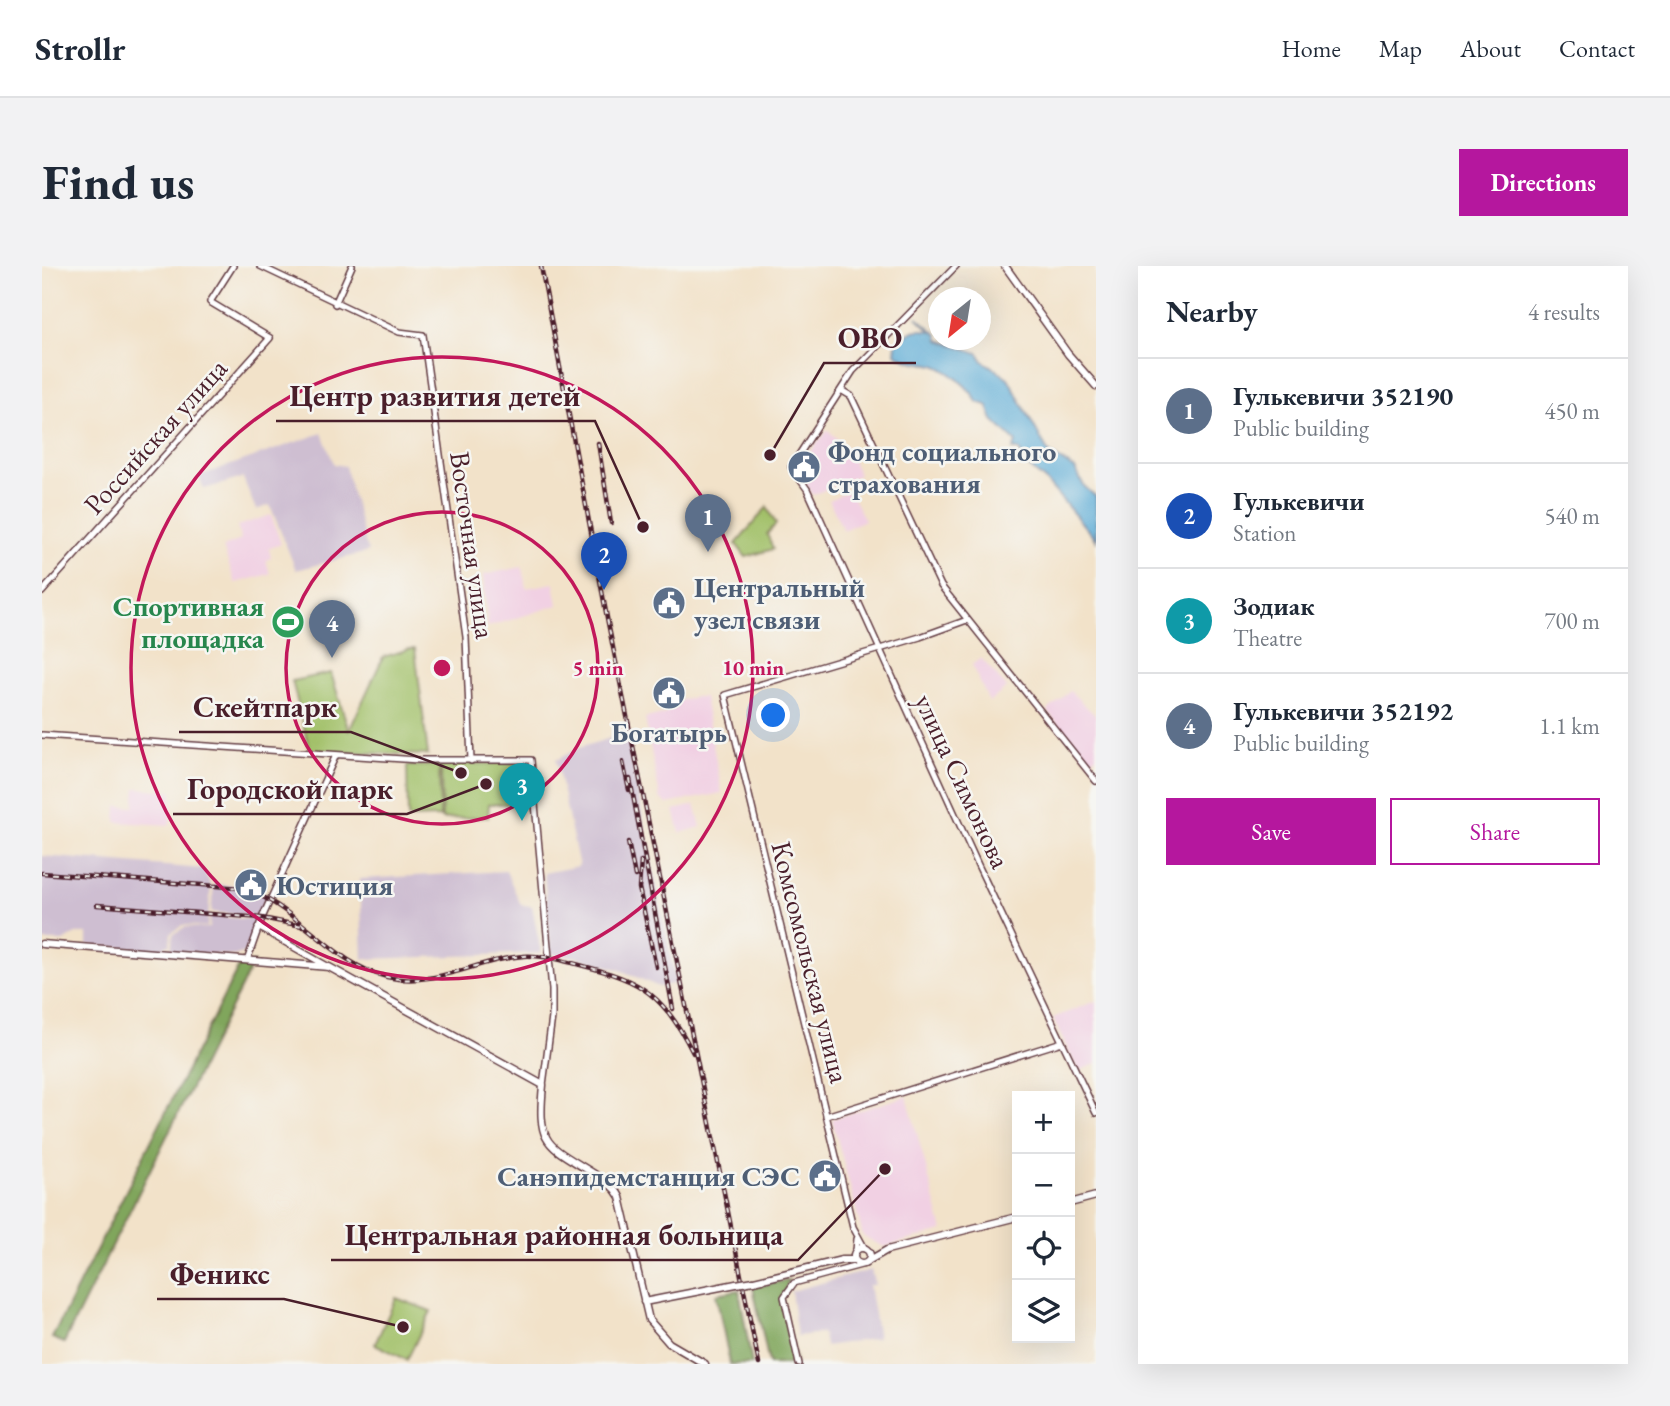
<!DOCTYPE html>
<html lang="en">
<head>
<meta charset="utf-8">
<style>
  :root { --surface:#fff; --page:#f2f2f3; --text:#1f2937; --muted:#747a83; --line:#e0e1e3; --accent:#b5179e }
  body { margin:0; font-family:"EB Garamond",serif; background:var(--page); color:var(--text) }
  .controls { position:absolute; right:21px; bottom:21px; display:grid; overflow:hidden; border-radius:0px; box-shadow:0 7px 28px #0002 }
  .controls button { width:63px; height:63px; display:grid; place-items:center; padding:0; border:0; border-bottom:2px solid var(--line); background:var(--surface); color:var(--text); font:35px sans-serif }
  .compass { position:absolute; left:886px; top:21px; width:63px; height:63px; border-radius:50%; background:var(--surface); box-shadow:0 7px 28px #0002; rotate:210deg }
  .you { position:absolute; left:732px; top:450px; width:24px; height:24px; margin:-18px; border:5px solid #fff; border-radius:50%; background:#1a73e8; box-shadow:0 0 0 10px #1a73e833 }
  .badge { display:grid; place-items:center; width:46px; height:46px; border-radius:50%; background:var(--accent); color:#fff; font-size:23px; font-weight:700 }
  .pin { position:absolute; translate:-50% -58px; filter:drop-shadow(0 2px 4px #0008) }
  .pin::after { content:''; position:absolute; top:37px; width:24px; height:21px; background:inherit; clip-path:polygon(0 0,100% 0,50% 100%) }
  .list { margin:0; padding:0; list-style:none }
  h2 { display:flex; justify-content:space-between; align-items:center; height:91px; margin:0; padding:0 28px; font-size:30px }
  h2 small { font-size:23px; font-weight:400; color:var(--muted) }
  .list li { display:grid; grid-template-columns:46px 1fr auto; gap:21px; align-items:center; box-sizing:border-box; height:105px; padding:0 28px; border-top:2px solid var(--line) }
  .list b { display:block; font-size:26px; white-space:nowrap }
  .list p { margin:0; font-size:23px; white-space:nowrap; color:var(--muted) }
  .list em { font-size:23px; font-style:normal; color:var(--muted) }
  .actions { display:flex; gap:14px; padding:21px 28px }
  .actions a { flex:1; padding:16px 0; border:2px solid var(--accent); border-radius:0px; text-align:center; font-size:24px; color:var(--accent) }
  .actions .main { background:var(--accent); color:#fff }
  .icon { flex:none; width:38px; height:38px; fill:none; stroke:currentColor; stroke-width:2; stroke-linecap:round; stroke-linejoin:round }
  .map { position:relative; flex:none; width:1054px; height:1098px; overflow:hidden; border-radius:0px }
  header { display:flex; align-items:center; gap:42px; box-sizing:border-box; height:98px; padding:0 35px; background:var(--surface); border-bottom:2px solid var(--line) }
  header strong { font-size:33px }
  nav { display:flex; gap:38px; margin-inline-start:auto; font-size:24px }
  .intro { display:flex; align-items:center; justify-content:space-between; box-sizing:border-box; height:168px; padding:0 42px }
  h1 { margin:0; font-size:49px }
  .button { padding:18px 32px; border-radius:0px; background:var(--accent); color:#fff; font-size:24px; font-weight:700 }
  main { display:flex; gap:42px; padding:0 42px }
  aside { flex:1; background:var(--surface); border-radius:0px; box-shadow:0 7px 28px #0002 }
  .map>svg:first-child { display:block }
  .built { fill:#f1d0e3 }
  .industrial { fill:#cebed1 }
  .green { fill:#a1c068; stroke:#76704a; stroke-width:2 }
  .forest { fill:#80a65c; stroke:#656244; stroke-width:2 }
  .water { fill:#5babd5; stroke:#526580; stroke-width:2 }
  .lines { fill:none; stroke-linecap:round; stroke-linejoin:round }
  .tertiary-casing { stroke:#633c43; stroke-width:8 }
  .secondary-casing { stroke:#633c43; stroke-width:9 }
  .tertiary { stroke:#fff; stroke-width:5 }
  .secondary { stroke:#fff; stroke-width:6 }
  .rail-casing { stroke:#4a1f2b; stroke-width:4.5 }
  .rail { stroke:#f6f6f2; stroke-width:2; stroke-dasharray:5; stroke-linecap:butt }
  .secondary-bridge-casing { stroke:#633c43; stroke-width:9; stroke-linecap:butt }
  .secondary-bridge { stroke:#fff; stroke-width:6 }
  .ring { fill:none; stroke:#c2185b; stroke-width:3.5 }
  .labels { text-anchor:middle; stroke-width:5; stroke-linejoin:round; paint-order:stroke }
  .street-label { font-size:28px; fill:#4a1f2b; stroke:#f6f6f2 }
  .service-label { font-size:28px; font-weight:bold; fill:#4e5e75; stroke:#f6f6f2; text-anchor:start }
  .leisure-label { font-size:28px; font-weight:bold; fill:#27864d; stroke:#f6f6f2; text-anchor:end }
  .centre { fill:#c2185b; stroke:#f6f6f2; stroke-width:3.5 }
  .ring-label { font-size:21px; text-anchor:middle; font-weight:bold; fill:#c2185b; stroke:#f6f6f2; stroke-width:5; stroke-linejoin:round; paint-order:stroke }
  .leader { fill:none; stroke:#4a1f2b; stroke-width:2.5 }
  .callout-dot { fill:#4a1f2b; stroke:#f6f6f2; stroke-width:2.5 }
  .callout-label { font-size:30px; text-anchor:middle; font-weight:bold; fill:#4a1f2b; stroke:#f6f6f2; stroke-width:5; stroke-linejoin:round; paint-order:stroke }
</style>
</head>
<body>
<header>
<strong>Strollr</strong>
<nav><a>Home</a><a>Map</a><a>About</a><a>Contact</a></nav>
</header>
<div class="intro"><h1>Find us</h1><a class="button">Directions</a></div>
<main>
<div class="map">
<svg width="1054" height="1098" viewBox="0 0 1054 1098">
  <rect width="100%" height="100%" fill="#f6f6f2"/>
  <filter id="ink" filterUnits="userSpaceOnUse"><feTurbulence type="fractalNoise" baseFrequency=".0143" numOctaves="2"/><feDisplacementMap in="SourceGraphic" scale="14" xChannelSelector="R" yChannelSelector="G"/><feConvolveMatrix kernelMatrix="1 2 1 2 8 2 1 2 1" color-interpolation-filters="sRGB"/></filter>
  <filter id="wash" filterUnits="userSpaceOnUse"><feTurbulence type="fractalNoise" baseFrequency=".00686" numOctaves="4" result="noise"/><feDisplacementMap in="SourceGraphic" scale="28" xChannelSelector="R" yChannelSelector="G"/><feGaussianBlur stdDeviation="1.57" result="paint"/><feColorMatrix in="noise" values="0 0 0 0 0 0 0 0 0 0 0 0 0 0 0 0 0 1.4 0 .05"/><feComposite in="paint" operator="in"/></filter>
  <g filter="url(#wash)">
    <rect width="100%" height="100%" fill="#f2e2c9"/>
    <path class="built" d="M786 164 807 184 817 209 771 229 754 203Z
      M807 225 823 254 801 264 787 234Z
      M229 249 239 278 223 284 227 283 229 292 224 294 228 308 193 317 181 281 199 274 195 260Z
      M480 301 484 322 512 317 516 339 446 361 441 309Z
      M939 392 965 422 947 436 930 399Z
      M1028 425 1054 450V490L1048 496 1005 445Z
      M653 431H662L680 527 625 538 618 532 603 452 624 448 622 438Z
      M94 522 130 525 128 559 74 556 75 540 92 541Z
      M653 539 659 561 638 567 632 544Z
      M1054 735V798L1036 805 1011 752Z
      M865 830 901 965 842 981 821 970 790 853Z"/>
    <path class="industrial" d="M280 167 292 198 303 200 326 286 254 304 228 239 214 244 201 212 162 223 157 210Z
      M584 467 634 717 617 721 576 703 535 691 509 688 502 607 537 600 514 494 537 482Z
      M0 590 161 603 169 620 165 661 141 659 129 667 128 679H124L120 685 45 679V668H34L21 675H0Z
      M464 605 479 639 490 640 499 687 321 693 318 613Z
      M172 618 199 621 226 629 217 651 169 646Z
      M168 650 217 654 203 686 192 690 129 685 131 668 143 661 167 662Z
      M829 1004 833 1019H827L836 1072 783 1080 781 1067 755 1070 749 1025Z"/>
    <path class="green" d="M725 241 734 258 725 268 731 283 704 291 694 278Z
      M367 383H373L386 489 268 485 250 415 289 407 307 465 341 391Z
      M487 497 489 538H447L446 551 400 553 399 498Z
      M397 499 398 551 366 552 365 500Z
      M354 1032 389 1045 365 1094 333 1078Z"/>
    <path class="forest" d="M199 696 211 697 22 1077 10 1072Z
      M747 1014 740 1033 754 1098H727L711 1021Z
      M697 1024 710 1098H688L674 1028Z"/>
    <path class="water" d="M875 51 896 69 897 74 936 87 941 95 966 112 1006 186 1033 203 1042 220 1054 231V274L1005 216 985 199 977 184H971L974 176 951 154 945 139 935 136C930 123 903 100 888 98 875 97 864 95 853 87L854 78C868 66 870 62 889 65Z"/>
  </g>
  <g filter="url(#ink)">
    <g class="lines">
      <defs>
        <path id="tertiary" d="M218 0 357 66 381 69 424 371 429 495
          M914 0 811 105 749 201 765 223 936 599 1054 847
          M293 38 310 0
          M799 124 809 130 899 320 1054 515
          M0 326 228 72 168 36 191 0
          M0 469 376 494H489L510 724V751L501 819
          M216 661 287 701
          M206 692 220 652 294 489
          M784 850 1020 776
          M823 983 811 961 683 429 878 371 925 354
          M814 985 815 973
          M757 1098 742 1031 752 1017 823 998"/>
        <path id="secondary" d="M963 0 1026 88 1054 120
          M0 678 287 701 501 819C495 881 505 878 554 909 564 915 573 921 578 931L607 1054 627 1077 663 1098
          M1028 937 1054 930
          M812 990a8 8 0 1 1 16 0a8 8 0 1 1-16 0Z
          M826 995 845 984 975 951
          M712 1015 800 994H813
          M602 1036 694 1018"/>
      </defs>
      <use href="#tertiary" class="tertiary-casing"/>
      <use href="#secondary" class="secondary-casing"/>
      <use href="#tertiary" class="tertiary"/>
      <use href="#secondary" class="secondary"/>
      <defs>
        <path id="rail" d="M499 0 566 357 717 1098
          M556 177 569 257
          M581 496 587 524
          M588 513 631 743
          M586 576 593 610
          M599 595 597 622 614 701
          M0 607 200 622C255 639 289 698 345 711 393 722 436 693 482 690 495 689 507 692 520 694
          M55 639 220 652 260 660
          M511 692C586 712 614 713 651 787"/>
      </defs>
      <use href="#rail" class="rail-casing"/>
      <use href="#rail" class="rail"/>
      <defs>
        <path id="secondary-bridge" d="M694 1018 712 1015"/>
      </defs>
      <use href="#secondary-bridge" class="secondary-bridge-casing"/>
      <use href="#secondary-bridge" class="secondary-bridge"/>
    </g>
  </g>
  <g class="ring">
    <circle cx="400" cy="402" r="156"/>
    <circle cx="400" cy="402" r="311"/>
  </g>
  <defs>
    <symbol id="civic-disc" viewBox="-11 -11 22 22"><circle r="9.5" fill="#5c6f8a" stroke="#f6f6f2"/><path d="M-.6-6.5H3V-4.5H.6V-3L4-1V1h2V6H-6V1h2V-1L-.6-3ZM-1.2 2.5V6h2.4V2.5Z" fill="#fff"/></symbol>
    <symbol id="stadium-disc" viewBox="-11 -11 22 22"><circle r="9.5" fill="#2e9e5b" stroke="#f6f6f2"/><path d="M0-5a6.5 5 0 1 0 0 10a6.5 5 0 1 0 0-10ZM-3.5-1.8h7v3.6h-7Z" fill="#fff"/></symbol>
  </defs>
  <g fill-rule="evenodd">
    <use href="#civic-disc" x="743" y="182" width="38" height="38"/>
    <use href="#civic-disc" x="608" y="318" width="38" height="38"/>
    <use href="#stadium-disc" x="227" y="337" width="38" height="38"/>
    <use href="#civic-disc" x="608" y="408" width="38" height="38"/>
    <use href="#civic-disc" x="190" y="600" width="38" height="38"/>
    <use href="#civic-disc" x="764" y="891" width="38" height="38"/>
  </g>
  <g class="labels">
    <g class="street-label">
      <text transform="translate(113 170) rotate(-48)" y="10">Российская улица</text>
      <text transform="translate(431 279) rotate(82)" y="10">Восточная улица</text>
      <text transform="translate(921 515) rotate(65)" y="10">улица Симонова</text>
      <text transform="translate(769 696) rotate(76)" y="10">Комсомольская улица</text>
    </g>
    <g class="service-label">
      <text x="786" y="195">Фонд социального<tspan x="786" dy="32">страхования</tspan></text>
      <text x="652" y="331">Центральный<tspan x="652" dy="32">узел связи</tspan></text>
      <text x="627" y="476" text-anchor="middle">Богатырь</text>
      <text x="234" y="629">Юстиция</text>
      <text x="758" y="920" text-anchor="end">Санэпидемстанция СЭС</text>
    </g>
    <g class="leisure-label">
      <text x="222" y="350">Спортивная<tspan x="222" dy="32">площадка</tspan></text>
    </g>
  </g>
  <circle cx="400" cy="402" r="10" class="centre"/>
  <g class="ring-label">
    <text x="556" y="409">5 min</text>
    <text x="711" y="409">10 min</text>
  </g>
  <path class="leader" d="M728 189L782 97H874M601 261L553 155H234M419 507L309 466H137M444 518L365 548H131M843 903L756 994H289M361 1061L242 1033H115"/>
  <g class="callout-dot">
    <circle cx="728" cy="189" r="7"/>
    <circle cx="601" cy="261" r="7"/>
    <circle cx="419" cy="507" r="7"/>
    <circle cx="444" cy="518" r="7"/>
    <circle cx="843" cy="903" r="7"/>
    <circle cx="361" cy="1061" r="7"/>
  </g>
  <g class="callout-label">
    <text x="828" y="82">ОВО</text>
    <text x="393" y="140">Центр развития детей</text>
    <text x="223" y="451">Скейтпарк</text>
    <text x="248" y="533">Городской парк</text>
    <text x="522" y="979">Центральная районная больница</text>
    <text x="178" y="1018">Феникс</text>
  </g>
</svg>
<div class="controls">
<button>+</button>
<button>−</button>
<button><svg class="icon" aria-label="locate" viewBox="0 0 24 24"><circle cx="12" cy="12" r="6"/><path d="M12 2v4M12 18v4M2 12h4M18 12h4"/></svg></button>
<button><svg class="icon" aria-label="layers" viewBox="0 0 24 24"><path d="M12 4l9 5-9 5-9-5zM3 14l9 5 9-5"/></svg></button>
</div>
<svg class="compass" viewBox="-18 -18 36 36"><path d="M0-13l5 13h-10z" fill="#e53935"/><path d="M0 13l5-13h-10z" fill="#747a83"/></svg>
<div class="you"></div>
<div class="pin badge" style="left:666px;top:286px;background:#5c6f8a">1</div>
<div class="pin badge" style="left:562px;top:324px;background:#1a4fb4">2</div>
<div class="pin badge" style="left:480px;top:555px;background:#0f9aa8">3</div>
<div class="pin badge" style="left:290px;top:392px;background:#5c6f8a">4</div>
</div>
<aside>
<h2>Nearby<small>4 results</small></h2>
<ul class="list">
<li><span class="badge" style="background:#5c6f8a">1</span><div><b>Гулькевичи 352190</b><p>Public building</p></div><em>450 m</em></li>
<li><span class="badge" style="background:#1a4fb4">2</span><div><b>Гулькевичи</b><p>Station</p></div><em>540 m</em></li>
<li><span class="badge" style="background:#0f9aa8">3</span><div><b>Зодиак</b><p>Theatre</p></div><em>700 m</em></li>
<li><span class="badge" style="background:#5c6f8a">4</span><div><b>Гулькевичи 352192</b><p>Public building</p></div><em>1.1 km</em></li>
</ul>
<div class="actions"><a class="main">Save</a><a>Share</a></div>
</aside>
</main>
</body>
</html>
